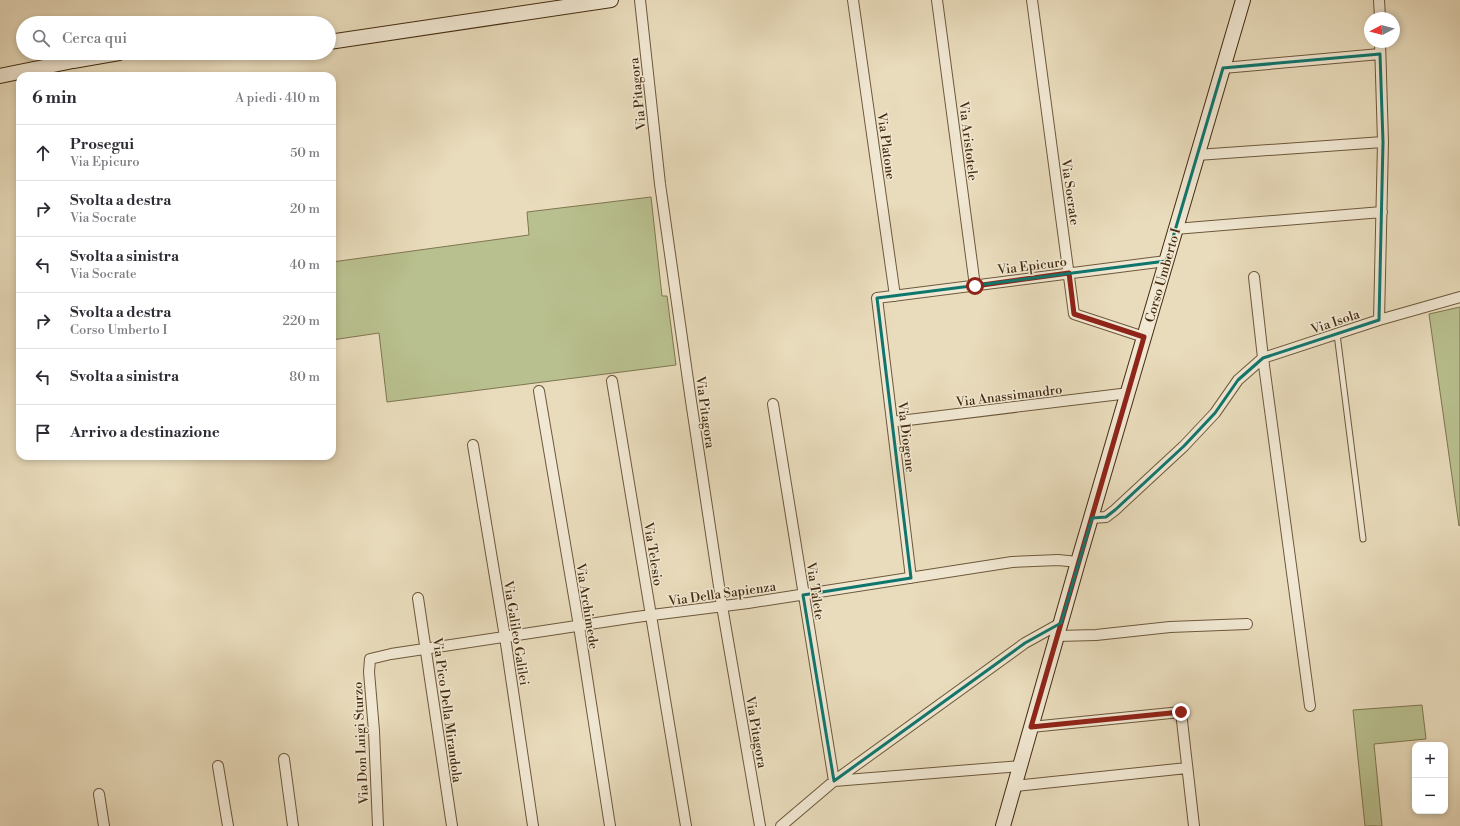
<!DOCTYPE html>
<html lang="it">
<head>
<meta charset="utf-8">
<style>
  :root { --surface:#fff; --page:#f7f7f7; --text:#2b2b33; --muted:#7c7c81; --line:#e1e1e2 }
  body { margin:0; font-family:"Libre Bodoni",serif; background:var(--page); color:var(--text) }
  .controls { position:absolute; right:12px; bottom:12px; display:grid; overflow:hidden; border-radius:8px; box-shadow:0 2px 6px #0003 }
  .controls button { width:36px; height:36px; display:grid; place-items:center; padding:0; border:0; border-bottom:1px solid var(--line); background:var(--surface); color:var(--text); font:20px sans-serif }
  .compass { position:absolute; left:1364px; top:12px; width:36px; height:36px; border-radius:50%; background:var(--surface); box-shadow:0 2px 6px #0003; rotate:263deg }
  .stop { position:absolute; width:12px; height:12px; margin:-9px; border:3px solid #8f2418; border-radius:50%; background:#fff }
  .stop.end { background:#8f2418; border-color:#fff; box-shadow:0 1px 4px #0008 }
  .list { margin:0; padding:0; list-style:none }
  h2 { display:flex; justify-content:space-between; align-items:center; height:52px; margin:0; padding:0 16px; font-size:17px }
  h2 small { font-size:13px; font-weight:400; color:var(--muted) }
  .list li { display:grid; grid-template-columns:26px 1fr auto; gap:12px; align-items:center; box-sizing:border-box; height:56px; padding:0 16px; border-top:1px solid var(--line) }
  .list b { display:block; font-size:15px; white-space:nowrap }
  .list p { margin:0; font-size:13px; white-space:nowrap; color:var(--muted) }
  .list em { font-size:13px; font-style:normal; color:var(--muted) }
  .icon { flex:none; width:22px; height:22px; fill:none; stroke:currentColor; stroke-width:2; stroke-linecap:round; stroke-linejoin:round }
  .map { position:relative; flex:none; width:1460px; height:826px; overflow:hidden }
  .search { position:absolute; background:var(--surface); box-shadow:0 2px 6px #0003; left:16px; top:16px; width:320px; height:44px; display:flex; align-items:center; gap:10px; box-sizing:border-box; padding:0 14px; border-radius:22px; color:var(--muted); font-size:15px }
  .panel { position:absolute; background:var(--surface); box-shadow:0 2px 6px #0003; left:16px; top:72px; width:320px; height:388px; border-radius:12px }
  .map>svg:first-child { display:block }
  .green { fill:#b9c08f; stroke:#7f7650 }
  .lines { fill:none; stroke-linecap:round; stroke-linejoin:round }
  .lane-casing { stroke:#6e583b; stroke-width:7 }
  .street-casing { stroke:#6e583b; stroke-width:12 }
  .secondary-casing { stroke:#452c10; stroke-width:16 }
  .lane { stroke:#f1e8d3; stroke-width:5 }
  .street { stroke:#f1e8d3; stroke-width:10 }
  .secondary { stroke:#f1e8d3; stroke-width:14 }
  .route { stroke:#8f2418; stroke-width:5 }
  .marked { fill:none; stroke:#0f766e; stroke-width:3; stroke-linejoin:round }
  .labels { text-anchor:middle; stroke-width:3; stroke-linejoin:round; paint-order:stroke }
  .street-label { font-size:13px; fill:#452c10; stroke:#f1e8d3 }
</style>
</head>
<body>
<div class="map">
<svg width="1460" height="826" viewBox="0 0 1460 826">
  <rect width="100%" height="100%" fill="#e9dcbc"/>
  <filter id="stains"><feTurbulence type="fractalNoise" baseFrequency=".005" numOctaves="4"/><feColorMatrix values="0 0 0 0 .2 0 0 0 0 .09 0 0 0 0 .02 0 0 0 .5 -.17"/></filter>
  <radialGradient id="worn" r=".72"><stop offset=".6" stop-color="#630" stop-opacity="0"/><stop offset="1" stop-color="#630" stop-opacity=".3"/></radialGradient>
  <path class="green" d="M651 197 662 296H667L676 365 387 402 379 333 332 340V262L529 235 527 212Z
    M1460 307V525L1459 526 1429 314Z
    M1422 705 1426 739 1374 744 1382 826H1365L1353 710Z"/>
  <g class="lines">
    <defs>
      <path id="lane" d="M1337 334 1363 539"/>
      <path id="street" d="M640 0 660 184 691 401 722 606 760 826
        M853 0 895 296
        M937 0 975 286
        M1032 0 1074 314 1144 337
        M1379 0 1380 18
        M1223 68 1380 54
        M1197 155 1383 142
        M1175 229 1382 212
        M1254 277 1263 358 1310 706
        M1379 320 1383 142 1380 42
        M612 381 686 826
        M539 391 579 626 610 826
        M773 404 834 781 1020 766
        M892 422 1129 393
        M473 445 505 637 533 826
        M1092 518 1106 517 1115 510 1184 446 1215 413 1238 380 1263 358 1379 320 1460 297
        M911 578 877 298 1166 261
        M418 598 452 826
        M1057 636 1096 635 1170 627 1247 624
        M1031 727 1181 712 1194 826
        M284 759 293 826
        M218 766 228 826
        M1015 786 1187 768
        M99 794 104 826
        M378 826 374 731 369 672 370 659 391 654 636 617 748 603 1012 562 1058 560 1078 562
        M781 826 834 781 1025 643 1061 623"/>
      <path id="secondary" d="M329 42 611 0
        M0 76 73 61 119 53
        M1003 826 1078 562 1243 0"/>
    </defs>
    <use href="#lane" class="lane-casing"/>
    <use href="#street" class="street-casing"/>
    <use href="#secondary" class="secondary-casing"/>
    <use href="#lane" class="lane"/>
    <use href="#street" class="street"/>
    <use href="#secondary" class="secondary"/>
  </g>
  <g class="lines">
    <path class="route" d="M975 286 1069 273 1074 314 1144 337 1031 727 1181 712"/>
  </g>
  <path class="marked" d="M1380 54 1383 142 1379 320 1263 358 1238 380 1215 413 1184 446 1115 510 1106 517 1092 518 1061 623 1025 643 834 781 803 595 911 578 877 298 1166 261 1223 68Z"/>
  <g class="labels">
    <g class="street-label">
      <text transform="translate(637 94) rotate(-96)" y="5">Via Pitagora</text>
      <text transform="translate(969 141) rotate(83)" y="5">Via Aristotele</text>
      <text transform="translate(887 146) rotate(82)" y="5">Via Platone</text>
      <text transform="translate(1071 192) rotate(82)" y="5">Via Socrate</text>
      <text transform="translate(1032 265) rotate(-7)" y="5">Via Epicuro</text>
      <text transform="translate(1162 275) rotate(-74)" y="5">Corso Umberto I</text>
      <text transform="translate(1335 321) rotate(-19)" y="5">Via Isola</text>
      <text transform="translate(1009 395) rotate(-7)" y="5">Via Anassimandro</text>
      <text transform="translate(706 412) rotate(82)" y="5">Via Pitagora</text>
      <text transform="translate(907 437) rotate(83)" y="5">Via Diogene</text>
      <text transform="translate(654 554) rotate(81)" y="5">Via Telesio</text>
      <text transform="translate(816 591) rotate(81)" y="5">Via Talete</text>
      <text transform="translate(722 593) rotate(-8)" y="5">Via Della Sapienza</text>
      <text transform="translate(588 606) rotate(81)" y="5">Via Archimede</text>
      <text transform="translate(517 633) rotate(81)" y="5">Via Galileo Galilei</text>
      <text transform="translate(448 710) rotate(82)" y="5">Via Pico Della Mirandola</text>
      <text transform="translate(757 732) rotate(80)" y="5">Via Pitagora</text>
      <text transform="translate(360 743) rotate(-93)" y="5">Via Don Luigi Sturzo</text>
    </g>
  </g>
  <rect width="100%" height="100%" filter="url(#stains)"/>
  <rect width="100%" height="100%" fill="url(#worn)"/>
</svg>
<div class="controls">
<button>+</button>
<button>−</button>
</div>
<svg class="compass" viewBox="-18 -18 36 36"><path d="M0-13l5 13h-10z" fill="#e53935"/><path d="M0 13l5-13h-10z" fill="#7c7c81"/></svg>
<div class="stop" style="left:975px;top:286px"></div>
<div class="stop end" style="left:1181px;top:712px"></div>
<div class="search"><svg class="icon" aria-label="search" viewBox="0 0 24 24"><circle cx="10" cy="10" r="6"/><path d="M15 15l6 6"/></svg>Cerca qui</div>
<section class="panel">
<h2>6 min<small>A piedi · 410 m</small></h2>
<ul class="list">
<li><svg class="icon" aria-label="ahead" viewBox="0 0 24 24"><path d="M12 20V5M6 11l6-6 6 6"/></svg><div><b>Prosegui</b><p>Via Epicuro</p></div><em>50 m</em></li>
<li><svg class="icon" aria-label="right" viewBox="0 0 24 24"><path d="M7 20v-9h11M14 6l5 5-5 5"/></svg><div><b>Svolta a destra</b><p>Via Socrate</p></div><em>20 m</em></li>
<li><svg class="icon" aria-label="left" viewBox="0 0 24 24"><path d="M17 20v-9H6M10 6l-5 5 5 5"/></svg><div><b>Svolta a sinistra</b><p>Via Socrate</p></div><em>40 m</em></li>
<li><svg class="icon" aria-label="right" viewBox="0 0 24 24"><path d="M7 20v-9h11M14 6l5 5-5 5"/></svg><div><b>Svolta a destra</b><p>Corso Umberto I</p></div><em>220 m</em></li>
<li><svg class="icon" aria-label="left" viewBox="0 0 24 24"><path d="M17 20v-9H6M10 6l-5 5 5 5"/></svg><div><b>Svolta a sinistra</b></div><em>80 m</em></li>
<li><svg class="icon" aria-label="arrive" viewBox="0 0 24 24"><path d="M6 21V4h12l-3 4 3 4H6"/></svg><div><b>Arrivo a destinazione</b></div></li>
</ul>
</section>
</div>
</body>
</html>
